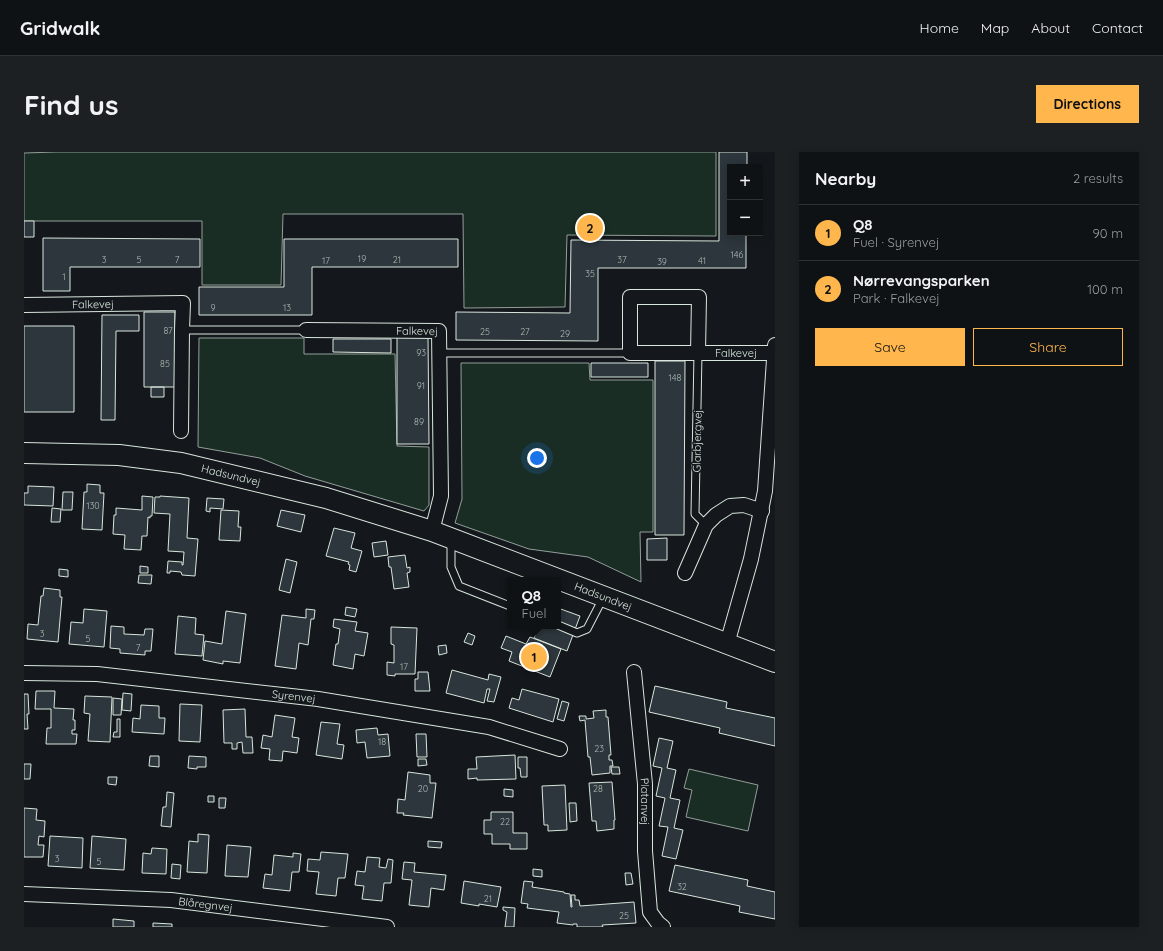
<!DOCTYPE html>
<html lang="en">
<head>
<meta charset="utf-8">
<style>
  :root { --surface:#0f1215; --page:#1d2022; --text:#f1f3f6; --muted:#9b9ea0; --line:#2f3234; --accent:#ffb74d }
  body { margin:0; font-family:Quicksand,sans-serif; background:var(--page); color:var(--text) }
  .controls { position:absolute; right:12px; top:12px; display:grid; overflow:hidden; border-radius:0px; box-shadow:0 2px 10px #0003 }
  .controls button { width:36px; height:36px; display:grid; place-items:center; padding:0; border:0; border-bottom:1px solid var(--line); background:var(--surface); color:var(--text); font:20px sans-serif }
  .you { position:absolute; left:513px; top:306px; width:14px; height:14px; margin:-10px; border:3px solid #fff; border-radius:50%; background:#1a73e8; box-shadow:0 0 0 6px #1a73e833 }
  .badge { display:grid; place-items:center; width:26px; height:26px; border-radius:50%; background:var(--accent); color:#111; font-size:13px; font-weight:700 }
  .pin { position:absolute; translate:-50% -50%; border:2px solid #fff; box-shadow:0 1px 4px #0006 }
  .popup { position:absolute; left:483px; top:425px; width:54px; height:52px; box-sizing:border-box; display:grid; place-content:center; border-radius:0px; background:var(--surface); filter:drop-shadow(0 1px 3px #0005); font-size:13px; white-space:nowrap; color:var(--muted) }
  .popup b { font-size:15px; color:var(--text) }
  .popup::after { content:''; position:absolute; left:50%; top:100%; margin-left:-8px; border:8px solid transparent; border-top-color:var(--surface) }
  .list { margin:0; padding:0; list-style:none }
  h2 { display:flex; justify-content:space-between; align-items:center; height:52px; margin:0; padding:0 16px; font-size:17px }
  h2 small { font-size:13px; font-weight:400; color:var(--muted) }
  .list li { display:grid; grid-template-columns:26px 1fr auto; gap:12px; align-items:center; box-sizing:border-box; height:56px; padding:0 16px; border-top:1px solid var(--line) }
  .list b { display:block; font-size:15px; white-space:nowrap }
  .list p { margin:0; font-size:13px; white-space:nowrap; color:var(--muted) }
  .list em { font-size:13px; font-style:normal; color:var(--muted) }
  .actions { display:flex; gap:8px; padding:12px 16px }
  .actions a { flex:1; padding:9px 0; border:1px solid var(--accent); border-radius:0px; text-align:center; font-size:14px; color:var(--accent) }
  .actions .main { background:var(--accent); color:#111 }
  .map { position:relative; flex:none; width:751px; height:775px; overflow:hidden; border-radius:0px }
  header { display:flex; align-items:center; gap:24px; box-sizing:border-box; height:56px; padding:0 20px; background:var(--surface); border-bottom:1px solid var(--line) }
  header strong { font-size:19px }
  nav { display:flex; gap:22px; margin-inline-start:auto; font-size:14px }
  .intro { display:flex; align-items:center; justify-content:space-between; box-sizing:border-box; height:96px; padding:0 24px }
  h1 { margin:0; font-size:28px }
  .button { padding:10px 18px; border-radius:0px; background:var(--accent); color:#111; font-size:14px; font-weight:700 }
  main { display:flex; gap:24px; padding:0 24px }
  aside { flex:1; background:var(--surface); border-radius:0px; box-shadow:0 2px 10px #0003 }
  .map>svg:first-child { display:block }
  .green { fill:#1a2d24; stroke:#939e99 }
  .building { fill:#2c363c; stroke:#d8e6dc }
  .lines { fill:none; stroke-linecap:round; stroke-linejoin:round }
  .lane-casing { stroke:#d8e6dc; stroke-width:9 }
  .street-casing { stroke:#d8e6dc; stroke-width:16 }
  .secondary-casing { stroke:#d8e6dc; stroke-width:22 }
  .lane { stroke:#14181c; stroke-width:7 }
  .street { stroke:#14181c; stroke-width:14 }
  .secondary { stroke:#14181c; stroke-width:20 }
  .labels { text-anchor:middle; stroke-width:3; stroke-linejoin:round; paint-order:stroke }
  .number-label { font-size:9px; fill:#adbab4 }
  .street-label { font-size:11px; fill:#d8e6dc; stroke:#14181c }
</style>
</head>
<body>
<header>
<strong>Gridwalk</strong>
<nav><a>Home</a><a>Map</a><a>About</a><a>Contact</a></nav>
</header>
<div class="intro"><h1>Find us</h1><a class="button">Directions</a></div>
<main>
<div class="map">
<svg width="751" height="775" viewBox="0 0 751 775">
  <rect width="100%" height="100%" fill="#14181c"/>
  <path class="green" d="M32 0H692V84L543 83 541 155 440 156 439 62H259L257 133H178V69H0V1Z
    M175 186H280V202H371L373 294 405 295V353L400 359 281 324 236 306 174 295Z
    M437 211H565L566 228H629V380H616L617 430 564 405 505 397 431 371 438 347Z
    M665 617 734 633 724 679 662 665 668 638 660 636Z"/>
  <path class="building" d="M695 0H723V15H706V81H722V116H574V189L432 188V160L546 161 547 88 695 89Z
    M0 69H10V85H0Z
    M19 86 176 87V115H46V139H19Z
    M260 87H434V115H288V163H175V135H260Z
    M120 160H151V235H120Z
    M78 163H115V179H92L91 268H77Z
    M0 174H50V260H0Z
    M373 184H404L405 292H373Z
    M309 187H367V201L309 200Z
    M631 209H661L660 383H631Z
    M567 211H624V225H567Z
    M127 235H140V245H127Z
    M63 332 76 333V341H80L78 378 58 377 60 340H63Z
    M4 334 30 335 29 354 0 353V341H4Z
    M39 340H49L48 358H38Z
    M118 344 129 345 128 364H126V366L124 365 123 384H118L117 398 100 397 101 383 89 382 90 363H92V356L118 358Z
    M136 344 165 346 163 386 174 387 171 424 158 423 157 420 146 419V421H143L144 409 158 410V413H159L160 400 144 399 146 362 130 361 131 345H136Z
    M183 346 200 347 199 357 186 356V360L182 359Z
    M28 356 37 357 36 370H27Z
    M197 358 215 359 214 375H217L216 389 195 388Z
    M257 358 281 363 277 380 253 374Z
    M310 376 331 381 327 396 338 399 332 420 325 418 326 413 324 412 325 410 302 404Z
    M643 386V408H623V387Z
    M362 389 364 403 350 405 348 391Z
    M381 403 383 416 386 415V420L383 421 385 435 370 437 367 415H365L364 405Z
    M262 407 273 410 266 441 255 438Z
    M116 414 124 415V421H116Z
    M35 417 44 418V425L35 424Z
    M115 423H128L127 432 114 431Z
    M20 436 36 438V445H38L34 490 3 487 4 472 14 473 17 444H19Z
    M322 455 333 457 331 465 321 463Z
    M534 456 556 464 543 499 510 486 515 474H534Z
    M60 457 83 459 80 495 45 492 47 470 59 471Z
    M282 457 291 458 290 467H287L284 493 275 491 272 517 251 514 258 463 282 466Z
    M202 459 222 462 216 511 199 509V512L179 508 181 489 198 492Z
    M154 464 172 466 171 482 180 483 178 504 151 502Z
    M310 467 333 470 331 479 344 481 340 504 331 502 329 517 309 513 312 492H314L316 477 309 475Z
    M87 474 100 475V482L120 483 121 477H129L127 499H121V503L96 501V497L86 496Z
    M367 475 393 476 391 522H371V524L363 523V510L370 511V493L367 492Z
    M444 481 451 484 448 493 440 490Z
    M482 484 502 492 506 485 537 497 526 525 485 509 488 500 477 496Z
    M422 493 423 501 415 503 414 494Z
    M428 518 464 528 465 522 477 525 470 550 463 549 466 537H463L460 551 422 541Z
    M394 520H404L406 539H391V527H394Z
    M631 534 703 550 702 556 751 566V594L695 581 696 576 625 560Z
    M498 537 535 547 529 570 485 556 488 546 495 548Z
    M12 539H31L30 556 50 557 49 568H51V578H48V582H53L52 592H22L23 576H27V557H11Z
    M99 541 108 542 107 559 98 558Z
    M0 542H4L5 562H3L4 577H0Z
    M61 544 88 545 86 590 64 589 66 562 60 561Z
    M89 546 98 547 97 563H89Z
    M538 549 545 551 540 569 533 567Z
    M156 552 178 553 176 590 155 589Z
    M117 553 135 554V566H141L140 582 108 580 109 566 116 567Z
    M221 557 222 585H228L229 601H219L218 590 213 591V597H208V591H200L199 558Z
    M582 558V565H584L587 603H585V608H588L589 614H586V621L568 623 566 605H564L561 568 556 569 555 564H562V567L570 566 569 559Z
    M251 563 271 566 268 585 275 586 273 601 259 599 258 609 245 608 246 597 237 596 239 583 248 585Z
    M93 567H96V585H89L90 580H93Z
    M297 570 316 572 313 592 320 593 318 607 292 603Z
    M353 576 354 583 364 582 366 604 343 606 341 590 333 591 332 578Z
    M392 582H402L403 605H393Z
    M635 586 649 589 643 616 652 618 646 646 656 648 650 676 659 678 652 707 638 704 644 675 635 674 641 646 632 644 638 616 629 614Z
    M491 603 492 627 453 628V626L444 627V617H453L452 605Z
    M126 604H135V615L125 614Z
    M165 604 182 605V615H173V617L164 616Z
    M494 605H503V625H497L496 616H494Z
    M394 607H402L403 613 394 614Z
    M0 612H7L6 627H0Z
    M587 615H595L596 622H588Z
    M384 620 406 623V631H412L408 666 379 663 380 661H373L374 647 381 648Z
    M84 625H93L92 633 84 632Z
    M588 630 591 668H590V677L573 679 572 669H568L565 631Z
    M541 633 543 678 524 679V673H520L518 634Z
    M480 637 489 638V645L480 644Z
    M143 640 150 641 147 675 137 674 139 655H142Z
    M184 644H190V650H184Z
    M195 646H202L201 656H195Z
    M545 651H552L553 669 546 670Z
    M0 656 13 657 12 668 21 669 20 685 15 684 14 693H20L19 705H0Z
    M467 660H489V681H503V697H486V692H468V682H460V668H467Z
    M174 682 185 683 183 721 163 720 165 689 174 690Z
    M26 684 59 686 58 716 24 714Z
    M68 684 102 687 100 718 66 716Z
    M404 689 418 690 417 696 404 695Z
    M203 693 227 695 224 725 201 724Z
    M128 696 143 697 142 722 118 721 119 701 127 702Z
    M297 700 324 702 321 726H314L312 744 292 742 295 720 283 719 284 707 296 708Z
    M269 701 277 702 275 720H268L266 739 239 736 241 722 248 723 250 703 269 705Z
    M343 705 356 706 355 715 362 716 364 707 369 708 367 731H360L358 749 338 747 340 734 331 733 333 719 341 720Z
    M380 710 391 711 390 720 422 723 420 738 407 736 405 755 385 753 388 728 378 727Z
    M148 712 157 713 156 727 147 726Z
    M651 713 724 728 723 734 751 740V767L715 760 716 754 645 739Z
    M509 717 518 718V725L509 724Z
    M601 721H607L609 732 602 733Z
    M440 729 477 735 473 755 455 752V754L437 751Z
    M500 729 509 730 508 735 540 740V741L546 742 547 755H548L547 743H551V748H555L556 754 610 750 612 771 578 773 579 775H553V772H549V773L533 771 535 760 503 756 504 752 497 751Z
    M479 755 491 756 490 775H481L483 760 479 758Z
    M89 767 110 769V775H89Z
    M129 771 148 772V775H129Z"/>
  <g class="lines">
    <defs>
      <path id="lane" d="M158 178H282
        M415 201H606
        M674 201 671 362 682 373
        M427 388V415L435 434 486 454
        M534 473 553 481 563 477 579 446"/>
      <g id="street">
        <path id="s1" d="M0 153 159 151 158 178 157 279"/>
        <path id="s2" d="M282 178 415 179 417 344 408 379"/>
        <path id="s3" d="M674 201 675 145H606V201C654 201 702 201 750 201"/>
        <path d="M661 421 682 373 692 363 706 354 720 353 738 359"/>
        <path d="M703 492 727 407 741 339 751 193"/>
        <path id="s4" d="M610 520 621 632V699L626 760 634 771 639 775"/>
        <path id="s5" d="M0 521 73 522 294 547 465 575 536 597"/>
        <path id="s6" d="M0 742 147 748 363 775"/>
      </g>
      <g id="secondary">
        <path id="s7" d="M0 301 95 303 157 311 302 346 408 379 751 510"/>
      </g>
    </defs>
    <use href="#lane" class="lane-casing"/>
    <use href="#street" class="street-casing"/>
    <use href="#secondary" class="secondary-casing"/>
    <use href="#lane" class="lane"/>
    <use href="#street" class="street"/>
    <use href="#secondary" class="secondary"/>
  </g>
  <g class="labels">
    <g class="number-label">
      <text x="713" y="106">146</text>
      <text x="338" y="110">19</text>
      <text x="80" y="111">3</text>
      <text x="115" y="111">5</text>
      <text x="153" y="111">7</text>
      <text x="373" y="111">21</text>
      <text x="598" y="111">37</text>
      <text x="302" y="112">17</text>
      <text x="678" y="112">41</text>
      <text x="638" y="113">39</text>
      <text x="566" y="125">35</text>
      <text x="40" y="128">1</text>
      <text x="189" y="159">9</text>
      <text x="263" y="159">13</text>
      <text x="144" y="182">87</text>
      <text x="461" y="183">25</text>
      <text x="501" y="183">27</text>
      <text x="541" y="185">29</text>
      <text x="397" y="204">93</text>
      <text x="141" y="215">85</text>
      <text x="651" y="229">148</text>
      <text x="397" y="237">91</text>
      <text x="395" y="273">89</text>
      <text x="69" y="357">130</text>
      <text x="18" y="485">3</text>
      <text x="64" y="490">5</text>
      <text x="114" y="499">7</text>
      <text x="380" y="518">17</text>
      <text x="358" y="593">18</text>
      <text x="575" y="600">23</text>
      <text x="399" y="640">20</text>
      <text x="574" y="640">28</text>
      <text x="481" y="673">22</text>
      <text x="33" y="710">3</text>
      <text x="75" y="713">5</text>
      <text x="658" y="738">32</text>
      <text x="464" y="750">21</text>
      <text x="600" y="767">25</text>
    </g>
    <g class="street-label">
      <text dy="4" stroke="none"><textPath href="#s1" startOffset="69">Falkevej</textPath></text>
      <text dy="4" stroke="none"><textPath href="#s2" startOffset="111">Falkevej</textPath></text>
      <text dy="4" stroke="none"><textPath href="#s3" startOffset="287">Falkevej</textPath></text>
      <text transform="translate(673 289) rotate(-89)" y="4">Glarbjergvej</text>
      <text dy="4" stroke="none"><textPath href="#s7" startOffset="209">Hadsundvej</textPath></text>
      <text dy="4" stroke="none"><textPath href="#s7" startOffset="601">Hadsundvej</textPath></text>
      <text dy="4" stroke="none"><textPath href="#s5" startOffset="271">Syrenvej</textPath></text>
      <text dy="4" stroke="none"><textPath href="#s4" startOffset="130">Platanvej</textPath></text>
      <text dy="4" stroke="none"><textPath href="#s6" startOffset="182">Blåregnvej</textPath></text>
    </g>
  </g>
</svg>
<div class="controls">
<button>+</button>
<button>−</button>
</div>
<div class="you"></div>
<div class="pin badge" style="left:510px;top:505px">1</div>
<div class="popup"><b>Q8</b>Fuel</div>
<div class="pin badge" style="left:566px;top:76px">2</div>
</div>
<aside>
<h2>Nearby<small>2 results</small></h2>
<ul class="list">
<li><span class="badge">1</span><div><b>Q8</b><p>Fuel · Syrenvej</p></div><em>90 m</em></li>
<li><span class="badge">2</span><div><b>Nørrevangsparken</b><p>Park · Falkevej</p></div><em>100 m</em></li>
</ul>
<div class="actions"><a class="main">Save</a><a>Share</a></div>
</aside>
</main>
</body>
</html>
